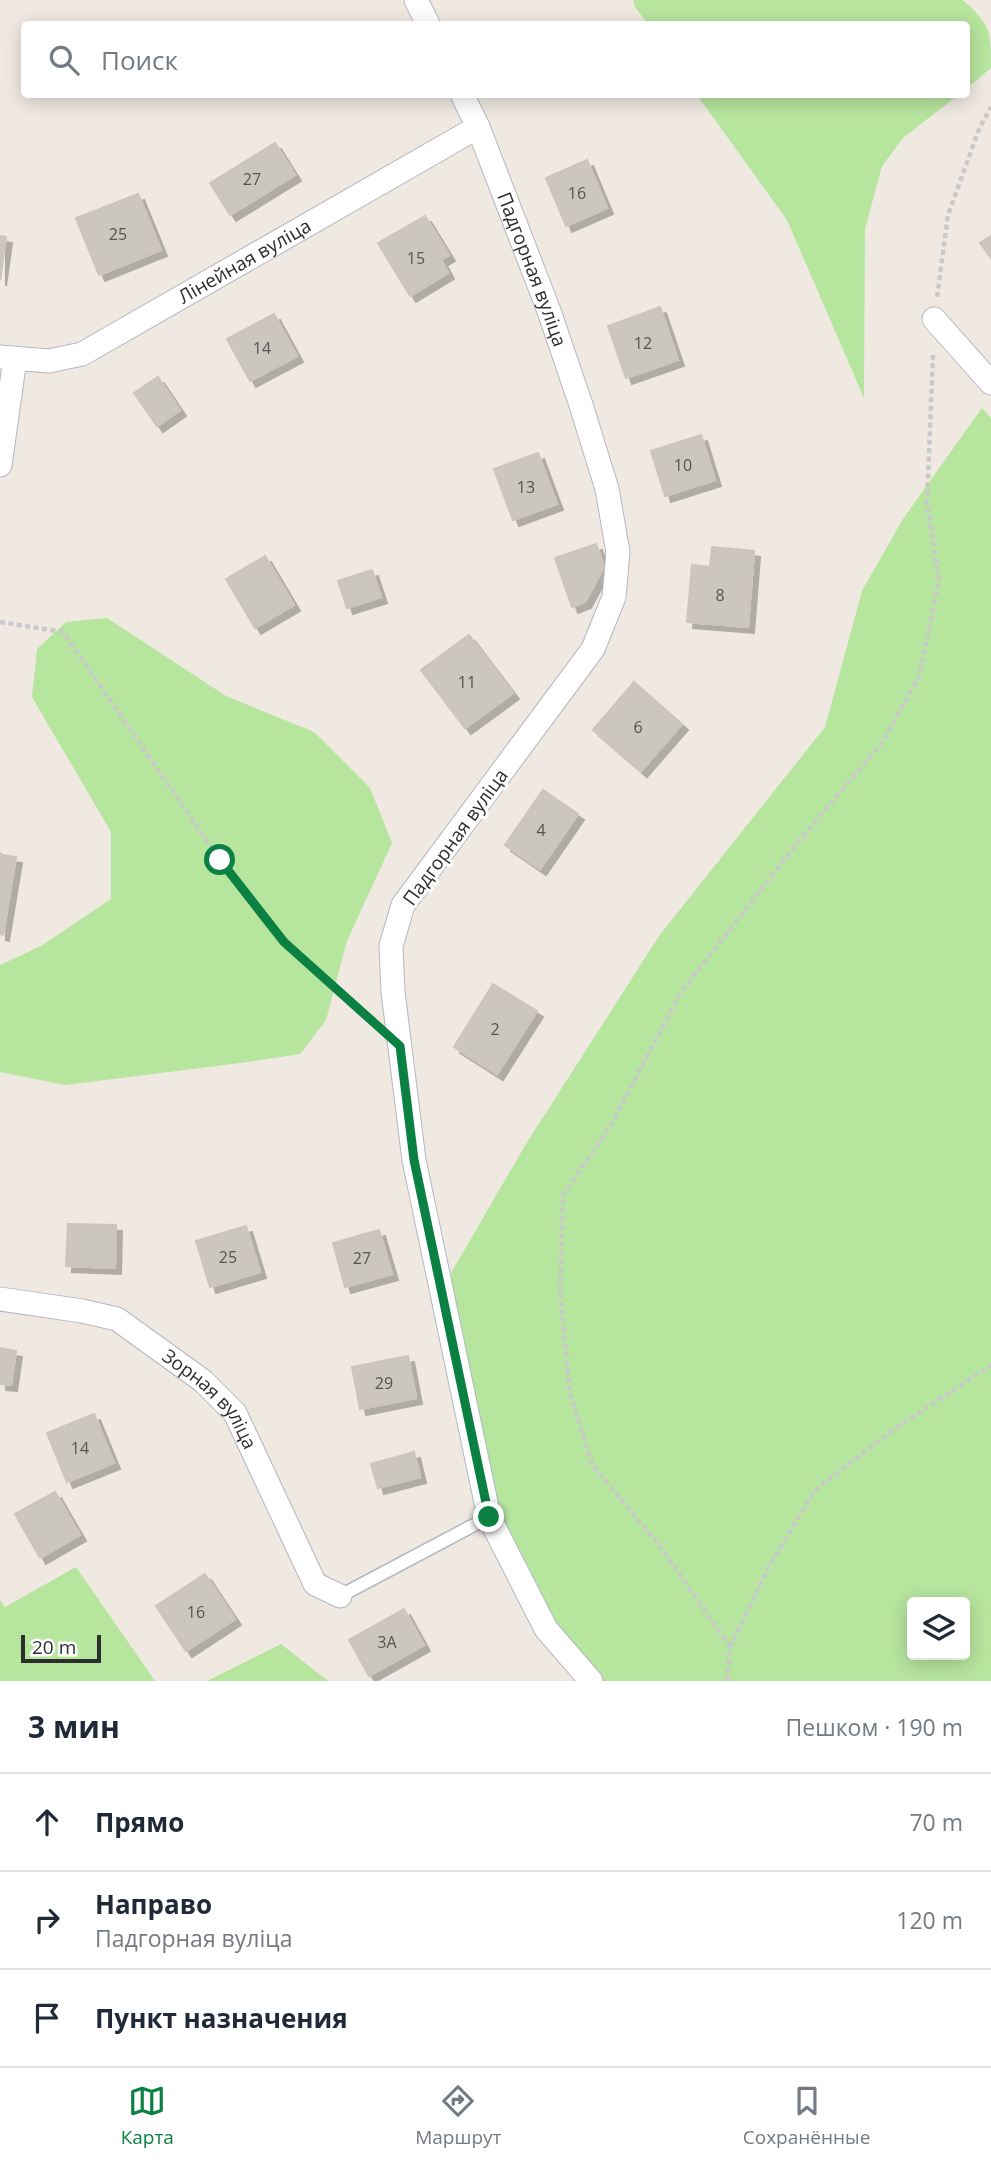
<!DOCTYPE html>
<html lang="ru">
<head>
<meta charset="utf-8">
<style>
  :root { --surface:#fff; --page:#f2f2f3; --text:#1f2937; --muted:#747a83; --line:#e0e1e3; --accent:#0b8043 }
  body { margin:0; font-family:"Open Sans",sans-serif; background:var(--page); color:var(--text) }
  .controls { position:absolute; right:21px; bottom:21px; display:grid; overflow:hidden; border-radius:7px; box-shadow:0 4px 18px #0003 }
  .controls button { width:63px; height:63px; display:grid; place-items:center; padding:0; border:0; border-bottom:2px solid var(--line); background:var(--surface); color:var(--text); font:35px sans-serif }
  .scale { position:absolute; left:21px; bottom:18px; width:80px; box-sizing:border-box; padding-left:7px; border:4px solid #2e2e2e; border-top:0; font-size:19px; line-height:24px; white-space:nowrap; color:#2e2e2e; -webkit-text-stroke:5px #fff; paint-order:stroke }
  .stop { position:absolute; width:21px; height:21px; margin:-16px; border:5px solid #0b8043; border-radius:50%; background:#fff }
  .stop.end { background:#0b8043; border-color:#fff; box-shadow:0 2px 7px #0008 }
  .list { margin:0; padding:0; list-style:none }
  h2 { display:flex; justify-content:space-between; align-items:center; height:91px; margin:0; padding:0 28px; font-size:30px }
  h2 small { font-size:23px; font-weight:400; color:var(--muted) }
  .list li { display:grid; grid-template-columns:46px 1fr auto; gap:21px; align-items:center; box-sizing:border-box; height:98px; padding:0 28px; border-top:2px solid var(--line) }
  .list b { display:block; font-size:26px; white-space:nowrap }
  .list p { margin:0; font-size:23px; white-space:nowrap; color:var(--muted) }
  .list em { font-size:23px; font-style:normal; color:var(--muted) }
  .icon { flex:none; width:38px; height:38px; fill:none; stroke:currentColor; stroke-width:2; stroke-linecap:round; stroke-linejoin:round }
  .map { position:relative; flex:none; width:991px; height:1681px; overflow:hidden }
  .search { position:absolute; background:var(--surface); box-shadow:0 4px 18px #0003; left:21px; right:21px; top:21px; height:77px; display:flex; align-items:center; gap:18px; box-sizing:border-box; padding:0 24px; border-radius:7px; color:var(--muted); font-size:26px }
  .sheet { height:385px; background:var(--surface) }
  nav { display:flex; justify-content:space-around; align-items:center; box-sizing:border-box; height:98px; border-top:2px solid var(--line); background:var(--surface); font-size:19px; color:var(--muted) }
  nav a { display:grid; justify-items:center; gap:4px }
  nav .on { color:var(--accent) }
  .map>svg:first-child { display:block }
  .green { fill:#b6e59e; fill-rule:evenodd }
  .building { fill:#cbc7bf; stroke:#cbc5ba; stroke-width:2; filter:url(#shadow) }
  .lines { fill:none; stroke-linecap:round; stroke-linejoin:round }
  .service-casing { stroke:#b4b7c1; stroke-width:15 }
  .minor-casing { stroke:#b4b7c1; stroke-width:25 }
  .path { stroke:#c9c9c9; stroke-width:4.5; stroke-dasharray:5 3.5; stroke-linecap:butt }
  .service { stroke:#fff; stroke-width:12 }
  .minor { stroke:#fff; stroke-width:23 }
  .route { stroke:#0b8043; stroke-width:9 }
  .labels { text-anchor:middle; stroke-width:6; stroke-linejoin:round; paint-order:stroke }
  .number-label { font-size:16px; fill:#555452 }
  .street-label { font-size:19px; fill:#2e2e2e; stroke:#fff }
</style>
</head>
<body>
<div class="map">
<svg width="991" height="1681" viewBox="0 0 991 1681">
  <defs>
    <filter id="shadow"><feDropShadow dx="6" dy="6" stdDeviation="0" flood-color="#0004"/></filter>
  </defs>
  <rect width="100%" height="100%" fill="#efe9e1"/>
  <path class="green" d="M633 0H963C991 26 991 30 991 68L967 88V24H648L635 7Z
    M697 95H958L903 138 882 166 865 229 864 398 787 220Z
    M982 408 991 418V1681H591L489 1517 444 1285 526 1144 659 936 825 727 862 591 903 519ZM912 1602H965V1655H912Z
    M107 618 226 696 314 732 370 788 392 843 347 941 326 1020 300 1054 248 1062 65 1085 0 1072V965L41 946 111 899V832L32 697 37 649 66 622Z
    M76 1567 155 1681H0V1600L5 1607Z
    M281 1644 328 1681H207Z"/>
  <path class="building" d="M275 143 295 175 230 215 210 183Z
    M587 160 607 208 566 226 546 178Z
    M138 194 161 250 99 275 76 218Z
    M425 216 449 255 441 260 448 273 410 296 378 243Z
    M0 236 6 237 0 280Z
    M991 236V258L980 243Z
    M660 307 678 360 626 378 608 326Z
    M274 314 297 356 250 381 227 339Z
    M158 377 180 410 157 426 134 393Z
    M701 435 715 480 665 496 651 451Z
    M538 453 557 504 513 520 494 469Z
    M596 544 604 567 585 602 572 607 555 558Z
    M712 547 754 551 748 627 687 622 692 565 710 567Z
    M265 556 294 605 255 628 226 579Z
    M372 570 381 597 347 608 338 581Z
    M469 635 513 693 465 728 421 670Z
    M634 682 682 724 641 771 593 730Z
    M543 790 578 814 540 869 505 845Z
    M0 853 2 855 16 857 3 935 0 934Z
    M493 984 537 1011 497 1074 454 1047Z
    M68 1224 116 1225 115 1268 66 1266Z
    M246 1226 260 1272 210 1287 196 1241Z
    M379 1230 392 1274 345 1287 333 1243Z
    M0 1348 16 1351 11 1385 0 1384Z
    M408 1356 416 1398 360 1409 352 1367Z
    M94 1414 114 1463 67 1482 47 1433Z
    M414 1452 420 1477 378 1488 371 1464Z
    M55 1492 80 1535 40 1558 15 1514Z
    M205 1574 235 1619 186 1651 156 1606Z
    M404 1609 424 1645 369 1676 349 1640Z"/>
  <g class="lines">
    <defs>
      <path id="service" d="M340 1596 489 1517"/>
      <g id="minor">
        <path d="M416 0 428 24"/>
        <path id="s1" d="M462 94 478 127 549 311 581 405 607 489 618 552 614 597 593 649 403 905 391 946 393 992 414 1160 489 1517 546 1629 591 1681"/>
        <path d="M934 319 991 383"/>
        <path id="s2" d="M0 357 49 361 82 354 478 127"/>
        <path d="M0 465 15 359"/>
        <path id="s3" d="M0 1299 82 1311 117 1319 203 1381 235 1413 315 1584 340 1596"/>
      </g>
    </defs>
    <use href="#service" class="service-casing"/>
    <use href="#minor" class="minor-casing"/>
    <path class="path" d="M937 297 948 215 979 129 991 107
      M0 622 63 632 220 860 283 942 372 1021
      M730 1647 660 1546 593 1466 570 1394 560 1291 563 1195 611 1125 681 992 799 841 881 744 919 677 939 579 927 503 933 355
      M727 1681 730 1647 769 1566 816 1489 896 1428 991 1365"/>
    <use href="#service" class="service"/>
    <use href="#minor" class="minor"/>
  </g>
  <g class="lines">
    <path class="route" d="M220 860 284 942 400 1046 414 1160 489 1517"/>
  </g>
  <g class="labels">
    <g class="number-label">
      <text x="252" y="185">27</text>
      <text x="577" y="199">16</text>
      <text x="118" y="240">25</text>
      <text x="416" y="264">15</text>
      <text x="643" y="349">12</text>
      <text x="262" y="354">14</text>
      <text x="683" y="471">10</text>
      <text x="526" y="493">13</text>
      <text x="720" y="601">8</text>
      <text x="467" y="688">11</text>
      <text x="638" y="733">6</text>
      <text x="541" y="836">4</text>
      <text x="495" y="1035">2</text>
      <text x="228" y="1263">25</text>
      <text x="362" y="1264">27</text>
      <text x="384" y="1389">29</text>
      <text x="80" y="1454">14</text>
      <text x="196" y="1618">16</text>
      <text x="387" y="1648">3А</text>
    </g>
    <g class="street-label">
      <text dy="7" stroke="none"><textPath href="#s2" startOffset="270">Лінейная вуліца</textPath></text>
      <text dy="7" stroke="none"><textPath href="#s1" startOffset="189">Падгорная вуліца</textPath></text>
      <text transform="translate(455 837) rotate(-54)" y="7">Падгорная вуліца</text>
      <text dy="7" stroke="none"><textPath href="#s3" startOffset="243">Зорная вуліца</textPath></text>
    </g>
  </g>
</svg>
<div class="controls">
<button><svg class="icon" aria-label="layers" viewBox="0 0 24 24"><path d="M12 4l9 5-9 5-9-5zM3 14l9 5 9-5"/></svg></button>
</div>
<div class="scale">20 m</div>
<div class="stop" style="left:220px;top:860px"></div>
<div class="stop end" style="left:489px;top:1517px"></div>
<div class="search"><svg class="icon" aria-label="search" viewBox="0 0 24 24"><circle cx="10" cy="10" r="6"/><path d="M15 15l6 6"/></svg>Поиск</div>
</div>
<section class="sheet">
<h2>3 мин<small>Пешком · 190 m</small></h2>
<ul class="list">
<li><svg class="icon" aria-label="ahead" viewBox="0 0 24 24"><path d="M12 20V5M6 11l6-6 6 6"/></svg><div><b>Прямо</b></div><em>70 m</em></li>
<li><svg class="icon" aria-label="right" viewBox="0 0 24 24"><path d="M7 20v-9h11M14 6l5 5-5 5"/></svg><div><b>Направо</b><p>Падгорная вуліца</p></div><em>120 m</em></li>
<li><svg class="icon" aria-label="arrive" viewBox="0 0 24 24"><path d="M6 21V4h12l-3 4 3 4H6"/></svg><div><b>Пункт назначения</b></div></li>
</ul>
</section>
<nav>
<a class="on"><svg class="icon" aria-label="map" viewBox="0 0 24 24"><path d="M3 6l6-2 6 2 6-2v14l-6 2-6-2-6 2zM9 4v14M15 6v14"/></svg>Карта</a>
<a><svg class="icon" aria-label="directions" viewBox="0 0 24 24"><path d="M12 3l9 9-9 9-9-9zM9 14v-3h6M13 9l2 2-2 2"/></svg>Маршрут</a>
<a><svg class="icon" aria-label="saved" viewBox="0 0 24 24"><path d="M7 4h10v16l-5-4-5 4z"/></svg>Сохранённые</a>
</nav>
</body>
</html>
